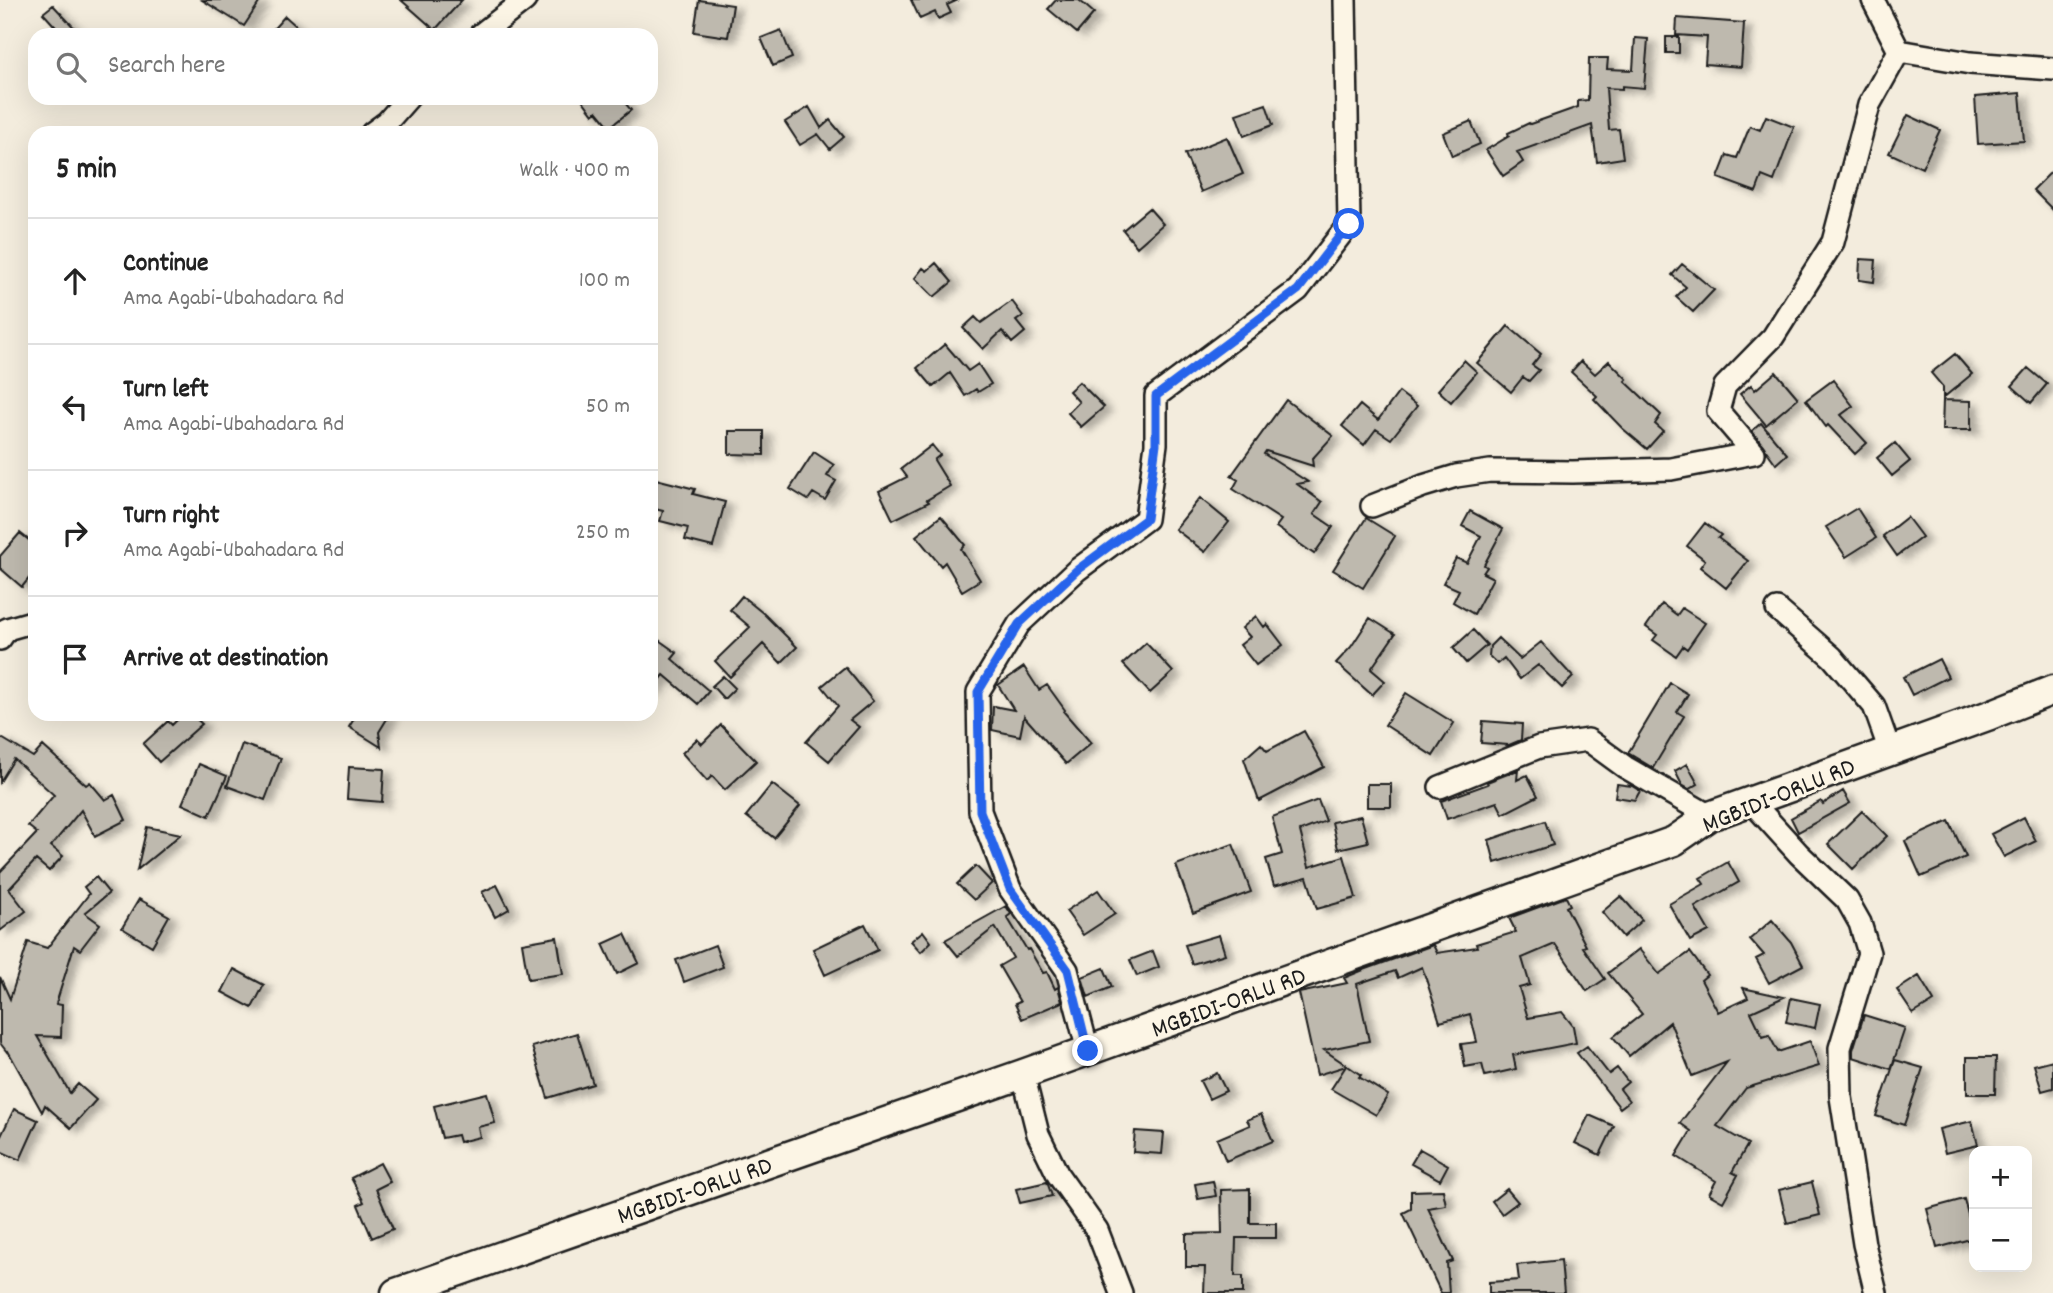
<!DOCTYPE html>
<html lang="en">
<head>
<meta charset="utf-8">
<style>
  :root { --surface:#fff; --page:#f6f6f6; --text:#222; --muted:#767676; --line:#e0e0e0 }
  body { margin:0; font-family:Dekko,sans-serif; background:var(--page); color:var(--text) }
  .controls { position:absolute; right:21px; bottom:21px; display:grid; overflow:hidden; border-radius:14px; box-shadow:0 7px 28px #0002 }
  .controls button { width:63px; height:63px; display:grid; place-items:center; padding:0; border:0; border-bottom:2px solid var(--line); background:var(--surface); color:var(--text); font:35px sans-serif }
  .stop { position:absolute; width:21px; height:21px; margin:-16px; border:5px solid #2563eb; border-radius:50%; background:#fff }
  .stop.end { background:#2563eb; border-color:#fff; box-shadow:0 2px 7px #0008 }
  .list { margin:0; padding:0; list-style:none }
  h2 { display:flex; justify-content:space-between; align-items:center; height:91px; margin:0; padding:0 28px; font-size:30px }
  h2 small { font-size:23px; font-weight:400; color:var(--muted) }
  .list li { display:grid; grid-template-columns:46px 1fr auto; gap:21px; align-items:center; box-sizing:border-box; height:126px; padding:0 28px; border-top:2px solid var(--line) }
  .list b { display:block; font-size:26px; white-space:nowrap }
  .list p { margin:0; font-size:23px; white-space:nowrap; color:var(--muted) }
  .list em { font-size:23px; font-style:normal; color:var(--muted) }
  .icon { flex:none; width:38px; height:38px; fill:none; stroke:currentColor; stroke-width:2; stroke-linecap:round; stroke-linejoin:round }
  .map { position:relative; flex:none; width:2053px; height:1293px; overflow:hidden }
  .search { position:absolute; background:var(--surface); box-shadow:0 7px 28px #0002; left:28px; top:28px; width:630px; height:77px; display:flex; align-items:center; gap:18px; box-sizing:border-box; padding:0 24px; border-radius:21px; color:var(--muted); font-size:26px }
  .panel { position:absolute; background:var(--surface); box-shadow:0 7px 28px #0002; left:28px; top:126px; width:630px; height:595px; border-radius:21px }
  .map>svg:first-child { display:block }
  .building { fill:#beb9ae; stroke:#1c1c1c; stroke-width:2; filter:url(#shadow) }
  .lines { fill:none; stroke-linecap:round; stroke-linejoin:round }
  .minor-casing { stroke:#1c1c1c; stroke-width:26 }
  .secondary-casing { stroke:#1c1c1c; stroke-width:33 }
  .minor { stroke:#fcf5e5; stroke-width:21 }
  .secondary { stroke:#fcf5e5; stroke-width:28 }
  .route { stroke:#2563eb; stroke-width:9 }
  .labels { text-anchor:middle; stroke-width:6; stroke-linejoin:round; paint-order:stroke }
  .street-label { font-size:26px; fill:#1c1c1c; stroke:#fcf5e5 }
</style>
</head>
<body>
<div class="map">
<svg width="2053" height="1293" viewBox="0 0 2053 1293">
  <defs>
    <filter id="shadow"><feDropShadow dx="8" dy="4.5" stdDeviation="3.5" flood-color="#0004"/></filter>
  </defs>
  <rect width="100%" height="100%" fill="#f3ecdd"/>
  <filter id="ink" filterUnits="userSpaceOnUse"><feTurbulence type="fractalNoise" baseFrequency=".0143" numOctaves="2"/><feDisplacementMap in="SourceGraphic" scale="14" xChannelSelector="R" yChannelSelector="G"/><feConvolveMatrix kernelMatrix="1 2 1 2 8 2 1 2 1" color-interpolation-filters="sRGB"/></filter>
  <g filter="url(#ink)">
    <path class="building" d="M202 0H261L244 26Z
      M401 0H462L435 30Z
      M699 0 733 5 728 37 694 32Z
      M911 0H958L947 5 951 13 938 19 935 12 920 19Z
      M1056 0H1079L1094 13 1077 33 1048 9Z
      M53 5 81 35H63L43 13Z
      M285 16 306 35H268Z
      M1677 18 1744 23 1741 67 1705 64 1707 37 1676 35Z
      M781 30 792 58 773 66 761 38Z
      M1666 37H1679V53H1666Z
      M1635 38 1648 39 1644 88 1622 86V89L1606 88 1609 130 1619 129 1623 158 1597 162 1592 125 1517 152 1523 162 1503 176 1486 150 1509 136 1508 133 1529 123 1530 124 1578 107V101L1588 100 1589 58H1608L1607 69 1633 70Z
      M2020 93 2024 141 1978 144 1975 97Z
      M581 98H621L631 110 610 127 597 111 593 114Z
      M1266 104 1273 125 1244 136 1236 114Z
      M809 107 821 128 830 120 844 137 830 149 818 134 800 145 785 122Z
      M1908 115 1940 130 1922 168 1889 153Z
      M1766 116 1794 127 1774 181 1762 176 1756 192 1718 178 1727 155 1737 158 1750 126 1760 130Z
      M1471 121 1480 144 1452 156 1443 133Z
      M1227 137 1243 174 1201 192 1185 154Z
      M2053 170V210L2033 190Z
      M1149 208 1163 224 1137 247 1123 230Z
      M1860 259 1876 260 1874 282 1859 280Z
      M936 263 952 282 934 297 915 278 923 268 927 271Z
      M1682 264 1714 290 1693 312 1676 297 1686 287 1672 275Z
      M1012 301 1023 316 1016 321 1025 332 1012 343 1002 331 983 349 963 328 975 317 981 323Z
      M1508 326 1541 354 1532 365 1539 370 1529 381 1523 377 1511 392 1477 363Z
      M945 344 968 371 978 364 991 384 978 392 976 389 965 396 950 373 933 387 917 368Z
      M1955 354 1972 374 1943 398V387L1931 373Z
      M1464 360 1477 372 1451 402 1438 390Z
      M1581 361 1595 374 1609 361 1627 379 1625 381 1661 415 1655 424 1663 431 1647 449 1622 428 1594 399 1597 396 1571 372Z
      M2028 368 2047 384 2031 403 2012 386Z
      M1776 372 1798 398 1766 425 1740 394 1751 385 1755 390Z
      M1833 380 1853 406 1841 415 1867 443 1855 454 1828 425 1826 427 1806 400Z
      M1079 382 1104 407 1081 427 1068 413 1079 402 1069 391Z
      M1399 392 1417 406 1391 439 1376 429 1364 445 1342 426 1360 405 1378 420Z
      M1286 400 1333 436 1312 459 1313 466 1266 451 1264 454 1308 482 1297 484 1322 502 1314 514 1333 527 1314 554 1276 527 1281 520 1233 489 1238 480 1231 476Z
      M1943 400 1971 401V430H1942Z
      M1761 423 1787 454 1776 464 1752 431Z
      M729 431H764V455L729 454Z
      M1895 443 1910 461 1892 476 1877 458Z
      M932 445 940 455 934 460 950 486 927 500 929 502 893 520 879 491 907 477 901 469Z
      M814 452 834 465 827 476 836 481 825 500 813 493 808 500 790 489Z
      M656 479 695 489 693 494 725 502 713 547 685 540 688 528 660 521 663 511 651 508Z
      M1200 498 1229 522 1205 552 1175 529Z
      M1857 508 1876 538 1846 557 1826 527Z
      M1470 511 1503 529 1484 565 1487 567 1483 573 1493 578 1474 614 1453 602 1459 590 1443 583 1456 558 1467 563 1481 536 1462 526Z
      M941 516 965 545 961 549 980 580 962 591 945 562 941 566 916 536Z
      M1907 517 1922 537 1897 556 1883 536Z
      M1366 518 1395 536 1363 588 1333 570Z
      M1705 523 1721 535 1718 538 1748 561 1726 588 1700 567 1705 560 1687 546Z
      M20 533 35 545V571L22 587 0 568V556Z
      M742 596 764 614 797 647 781 663 763 644 730 677 715 661 750 627 730 610Z
      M1662 604 1677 615 1682 608 1705 623 1687 649 1683 646 1676 656 1653 640 1657 635 1646 627Z
      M1256 616 1264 627 1267 624 1283 645 1256 665 1240 645 1250 637 1242 628Z
      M1370 618 1395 634 1371 669 1385 681 1372 695 1336 663 1351 647Z
      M1473 630 1487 645 1466 663 1453 648Z
      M656 638 677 653 672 659 709 691 698 704 664 675 651 691V644Z
      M1498 638 1520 659 1541 642 1573 677 1562 688 1538 665 1520 679 1504 658 1497 664 1489 656 1490 646Z
      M1146 643 1173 672 1150 693 1123 664Z
      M1939 659 1948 677 1912 695 1903 677Z
      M845 667 873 701 850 720 859 727 829 761 806 742 838 706 822 686Z
      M1024 667 1039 690 1047 685 1065 710 1064 712 1091 743 1066 764 1024 716 1020 736 992 730 993 706 1014 710 998 685Z
      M723 676 735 688 724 699 712 686Z
      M1670 683 1688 694 1677 712 1684 716 1653 768 1628 753Z
      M1406 693 1454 723 1433 756 1385 725Z
      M183 714H191L202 724 159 762 143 744 168 721 172 725Z
      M357 714H390L379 732 381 747 349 727Z
      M1483 721 1522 724 1521 740 1509 745 1481 743Z
      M721 725 756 761 725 790 712 776 707 781 682 753 697 739 702 744Z
      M1304 731 1324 767 1259 801 1244 759 1261 744 1267 751Z
      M0 737 33 757 43 746 86 785 90 782 105 800 114 795 126 820 95 836 81 810 51 846 63 856 49 871 36 860 9 889 26 911 0 931V872L37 833 28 826 54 795 14 759 0 782Z
      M242 744 281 758 265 800 227 786Z
      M199 764 227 776 209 816 182 804Z
      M1687 764 1698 784 1689 789 1682 785 1675 771Z
      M349 767 384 769 382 802 347 799Z
      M1518 770 1517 780 1527 775 1538 796 1503 814 1497 802 1447 819 1441 801 1488 784 1487 782Z
      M772 784 800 806 774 838 746 816Z
      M1367 784H1391V807H1367Z
      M1617 784 1632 786 1640 791 1635 800 1615 797Z
      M1843 791 1850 803 1798 832 1791 818 1821 801 1823 804Z
      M1318 800 1326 821 1300 831 1309 867 1344 856 1356 898 1317 909 1307 877 1274 886 1266 859 1282 854 1272 817Z
      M1862 811 1887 836 1853 869 1828 844Z
      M1361 816 1368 842 1338 849 1332 822Z
      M2024 817 2036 841 2004 857 1991 834Z
      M1545 821 1553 845 1495 863 1489 840Z
      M1949 821 1966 857 1921 877 1905 841Z
      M147 827 181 834 137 870 143 844Z
      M1233 844 1251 892 1193 913 1176 865Z
      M1728 862 1739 882 1695 907 1709 931 1690 941 1669 904 1704 884 1700 878Z
      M976 866 992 883 974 900 957 884Z
      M96 877 109 893 85 913 100 924 80 950 74 946 56 1004 62 1005 61 1037 37 1036 70 1093 78 1084 96 1100 71 1128 45 1105 42 1112 8 1051 7 1052 0 1043V977L10 999 28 942 47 948 89 894 84 887Z
      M497 885 509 909 495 917 482 892Z
      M1098 890 1115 914 1083 935 1066 911Z
      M1621 896 1642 920 1623 937 1602 912Z
      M1566 897 1570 905 1566 907 1586 946 1583 947 1605 979 1587 991 1555 944 1522 958 1530 985 1519 988 1528 1018 1562 1012 1573 1026 1576 1043 1513 1055 1516 1069 1485 1076 1482 1064 1465 1067 1461 1044 1477 1042 1470 1014 1440 1022 1422 967 1398 978 1395 971 1357 984 1369 1041 1324 1050 1361 1075 1359 1077 1388 1095 1376 1115 1331 1089 1346 1066 1317 1075 1299 993 1347 983 1344 978 1361 971 1433 945 1437 953 1477 947 1476 944 1516 932 1509 918Z
      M139 899 169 916 152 946 122 928Z
      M1006 906 1011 914 1007 917 1027 950 1029 949 1043 973 1047 972 1055 989 1058 987 1062 1002 1022 1019 1015 1004 1020 1002 999 966 1013 958 995 927 958 956 945 940Z
      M1772 920 1791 942 1803 965 1769 983 1756 959 1764 955 1750 939Z
      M865 924 878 950 825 975 813 949Z
      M923 931 931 942 921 952 911 941Z
      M625 934 639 963 617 974 603 944Z
      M1219 935 1225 954 1192 964 1185 945Z
      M557 937 563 974 528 979 522 943Z
      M715 945 723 967 684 982 676 960Z
      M1639 949 1659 974 1690 952 1707 975 1701 980 1718 1012 1748 998 1743 988 1784 997 1751 1012 1763 1037 1769 1035 1778 1052 1810 1041 1819 1066 1746 1088 1717 1126 1748 1144 1732 1172 1738 1175 1723 1202 1709 1194 1716 1181 1676 1156 1691 1131 1680 1123 1727 1062 1692 1076 1670 1022 1629 1056 1613 1037 1642 1014 1608 973Z
      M1153 951 1159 967 1137 976 1130 960Z
      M1104 968 1112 987 1088 997 1082 977Z
      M234 969 264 985 252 1008 222 992Z
      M1919 976 1934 1001 1913 1014 1897 990Z
      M1791 998 1820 1004 1815 1028 1786 1022Z
      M1864 1015 1905 1028 1891 1069 1853 1057V1050Z
      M577 1033 593 1084 548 1098 532 1047Z
      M1587 1046 1609 1074 1617 1068 1628 1082 1620 1089 1629 1101 1620 1108 1577 1053Z
      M1967 1057H1996L1995 1094H1967Z
      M1895 1060 1923 1068 1904 1125 1876 1116Z
      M2053 1060V1088L2042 1091 2034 1065Z
      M1217 1073 1226 1091 1209 1099 1200 1081Z
      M487 1093 495 1123 478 1127 480 1137 459 1142 457 1135 442 1138 434 1106Z
      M14 1109 38 1120 20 1160 0 1151V1138Z
      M1261 1114 1273 1141 1226 1161 1217 1139 1250 1125 1247 1120Z
      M1589 1115 1614 1126 1600 1155 1575 1143Z
      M1972 1121 1978 1145 1945 1153 1939 1129Z
      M1135 1131 1164 1133 1162 1154 1133 1152Z
      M1420 1149 1448 1165 1440 1180 1411 1164Z
      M380 1163 390 1182 376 1189 393 1229 372 1238 358 1205 364 1202 351 1178Z
      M1213 1181 1216 1196 1198 1199 1195 1184Z
      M1047 1182 1052 1196 1020 1203 1016 1189Z
      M1812 1182 1820 1215 1787 1223 1779 1190Z
      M1250 1189V1223H1276V1238H1236L1235 1276H1243V1293H1204L1205 1267H1186V1234L1222 1233 1221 1190Z
      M1507 1189 1518 1202 1502 1214 1492 1201Z
      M1443 1190 1446 1205 1428 1208 1453 1261 1447 1263 1449 1293H1441L1403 1213 1411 1209V1191Z
      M1964 1199 1974 1238 1937 1248 1927 1209Z
      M1561 1260 1564 1293H1489V1282L1519 1280 1517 1265Z"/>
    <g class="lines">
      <defs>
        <path id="minor" d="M1873 0 1899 51 1970 63 2053 69
          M480 35 525 0
          M372 133 387 122 408 98
          M1372 506 1423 486 1456 476 1490 471 1573 472 1671 469 1754 453 1718 411 1725 386 1773 337 1833 242 1869 105 1899 51
          M1777 609 1832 657 1874 706 1890 751
          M0 639 7 629 35 621
          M1440 787 1539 747 1588 740 1625 767 1710 816
          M1750 800 1799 854 1847 900 1860 923 1869 953 1840 1048 1841 1097 1864 1244 1876 1293
          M1088 1051 1067 970 1010 889 980 811 978 692 1019 624 1077 570 1146 519 1156 444V396L1298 290 1349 224 1345 0
          M1023 1074 1038 1134 1058 1175 1097 1230 1121 1293"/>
        <path id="secondary" d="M396 1293 1023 1074 1674 841 1710 816 1990 715 2053 690"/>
      </defs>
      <use href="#minor" class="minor-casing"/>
      <use href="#secondary" class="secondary-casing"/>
      <use href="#minor" class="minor"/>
      <use href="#secondary" class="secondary"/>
    </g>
  </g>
  <g class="lines" filter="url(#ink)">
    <path class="route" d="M1088 1051 1068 970 1010 889 980 811 978 692 1019 624 1077 570 1146 519 1156 444V396L1298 290 1349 224"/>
  </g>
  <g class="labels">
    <g class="street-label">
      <text transform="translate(1778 794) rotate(-22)" y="9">MGBIDI-ORLU RD</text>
      <text transform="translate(1228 1001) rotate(-20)" y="9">MGBIDI-ORLU RD</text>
      <text transform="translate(694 1189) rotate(-19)" y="9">MGBIDI-ORLU RD</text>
    </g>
  </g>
</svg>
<div class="controls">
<button>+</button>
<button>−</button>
</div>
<div class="stop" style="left:1349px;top:224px"></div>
<div class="stop end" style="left:1088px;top:1051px"></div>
<div class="search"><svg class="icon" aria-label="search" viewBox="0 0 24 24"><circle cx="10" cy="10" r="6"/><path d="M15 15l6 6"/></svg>Search here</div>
<section class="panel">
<h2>5 min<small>Walk · 400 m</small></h2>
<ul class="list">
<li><svg class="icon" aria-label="ahead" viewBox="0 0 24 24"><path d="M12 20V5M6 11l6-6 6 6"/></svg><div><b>Continue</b><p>Ama Agabi-Ubahadara Rd</p></div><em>100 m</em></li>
<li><svg class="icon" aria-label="left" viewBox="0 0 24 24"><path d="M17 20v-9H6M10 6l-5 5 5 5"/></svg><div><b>Turn left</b><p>Ama Agabi-Ubahadara Rd</p></div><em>50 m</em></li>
<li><svg class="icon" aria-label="right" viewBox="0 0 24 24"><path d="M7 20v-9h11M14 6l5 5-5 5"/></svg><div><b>Turn right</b><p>Ama Agabi-Ubahadara Rd</p></div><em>250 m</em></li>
<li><svg class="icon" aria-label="arrive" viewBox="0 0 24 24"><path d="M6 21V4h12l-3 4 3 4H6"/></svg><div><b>Arrive at destination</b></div></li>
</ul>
</section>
</div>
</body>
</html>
